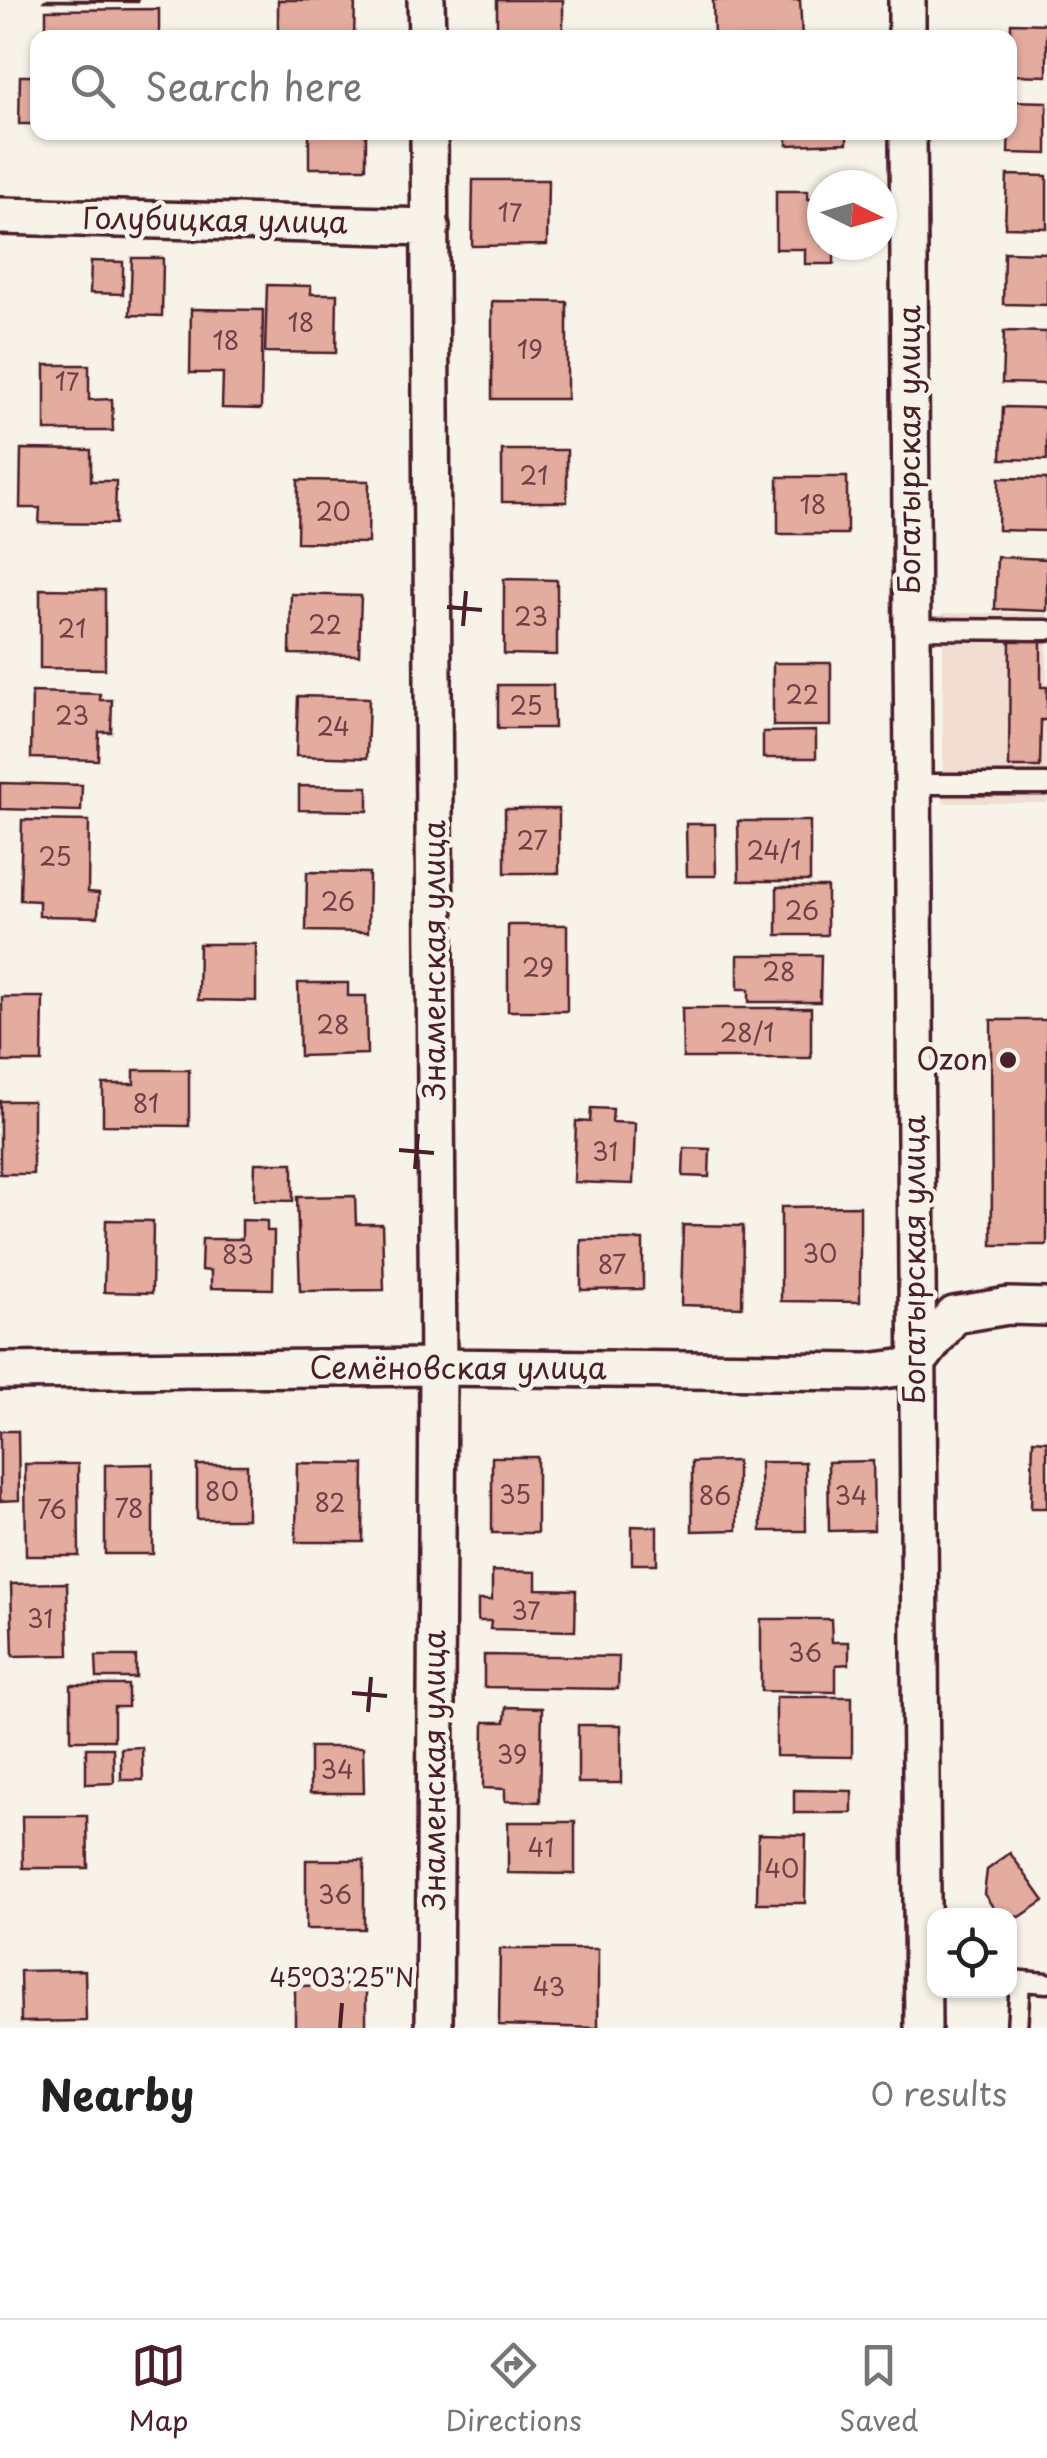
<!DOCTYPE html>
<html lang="en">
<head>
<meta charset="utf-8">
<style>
  :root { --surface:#fff; --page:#f2f2f2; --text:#222; --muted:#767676; --line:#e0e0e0; --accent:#4a1f2b }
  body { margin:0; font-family:"Playpen Sans",sans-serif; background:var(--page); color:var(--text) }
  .controls { position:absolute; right:30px; bottom:30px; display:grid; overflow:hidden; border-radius:20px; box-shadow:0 2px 8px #0004 }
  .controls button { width:90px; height:90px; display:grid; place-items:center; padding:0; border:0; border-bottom:2px solid var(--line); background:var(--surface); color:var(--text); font:50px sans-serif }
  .compass { position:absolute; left:807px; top:170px; width:90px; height:90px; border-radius:50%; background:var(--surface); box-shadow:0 2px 8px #0004; rotate:95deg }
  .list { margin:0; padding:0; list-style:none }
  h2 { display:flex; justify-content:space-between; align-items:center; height:130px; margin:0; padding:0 40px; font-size:42px }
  h2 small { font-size:32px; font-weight:400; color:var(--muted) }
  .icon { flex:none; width:55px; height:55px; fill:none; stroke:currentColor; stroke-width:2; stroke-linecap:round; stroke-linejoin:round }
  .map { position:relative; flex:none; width:1047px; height:2028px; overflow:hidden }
  .search { position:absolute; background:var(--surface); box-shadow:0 2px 8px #0004; left:30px; right:30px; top:30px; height:110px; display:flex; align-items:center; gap:25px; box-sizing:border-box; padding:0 35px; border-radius:20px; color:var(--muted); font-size:38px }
  .sheet { height:290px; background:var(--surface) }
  nav { display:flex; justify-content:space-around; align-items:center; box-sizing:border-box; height:140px; border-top:2px solid var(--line); background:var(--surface); font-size:28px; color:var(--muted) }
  nav a { display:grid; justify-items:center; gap:5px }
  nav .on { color:var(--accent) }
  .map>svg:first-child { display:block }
  .built { fill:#f1ddd2 }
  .building { fill:#e4ab9f; stroke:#4a1f2b; stroke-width:2.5 }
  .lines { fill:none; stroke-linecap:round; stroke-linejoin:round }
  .service-casing { stroke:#4a1f2b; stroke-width:25 }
  .minor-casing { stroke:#4a1f2b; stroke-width:42 }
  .service { stroke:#f7f3e8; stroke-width:18 }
  .minor { stroke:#f7f3e8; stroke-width:35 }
  .ticks { fill:none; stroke:#4a1f2b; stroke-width:4 }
  .poi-dot { fill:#4a1f2b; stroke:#f7f3e8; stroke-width:4 }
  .labels { text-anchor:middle; stroke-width:9; stroke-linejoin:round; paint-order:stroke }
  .number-label { font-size:25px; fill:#704248 }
  .street-label { font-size:30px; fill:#4a1f2b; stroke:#f7f3e8 }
  .poi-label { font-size:30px; fill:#4a1f2b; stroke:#f7f3e8; text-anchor:end }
  .ticks-label { font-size:25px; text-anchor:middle; fill:#4a1f2b; stroke:#f7f3e8; stroke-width:9; stroke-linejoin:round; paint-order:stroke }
</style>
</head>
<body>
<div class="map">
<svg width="1047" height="2028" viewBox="0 0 1047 2028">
  <rect width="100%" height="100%" fill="#f7f3e8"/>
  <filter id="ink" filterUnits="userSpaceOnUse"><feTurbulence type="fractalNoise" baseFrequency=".01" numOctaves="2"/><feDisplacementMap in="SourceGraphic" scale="20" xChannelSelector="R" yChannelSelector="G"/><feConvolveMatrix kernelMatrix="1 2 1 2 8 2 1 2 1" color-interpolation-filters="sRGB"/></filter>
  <g filter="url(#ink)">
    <path class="built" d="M943 613H1047V803H943Z"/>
    <path class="building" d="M45 0H138V2L44 1Z
      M278 0H355L354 38H278Z
      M497 0H563V38H497Z
      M713 0H800L802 38H714Z
      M159 9V38H46V10Z
      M1011 23 1047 24V76L1010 75Z
      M20 76H38V124H19Z
      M1010 101 1047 102V154L1008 153Z
      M309 132H366V168H309Z
      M787 132H847V143L787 145Z
      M1007 175 1047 176V228L1005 227Z
      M473 180H548L547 245 472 246Z
      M776 191H808V199H822V245H848V249L834 248V264H805V249H776Z
      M1004 252 1047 253V305L1003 304Z
      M132 258H163L162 316 130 315Z
      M91 261 123 262V294L90 293Z
      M267 285 311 286V294H337L336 353 265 352Z
      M492 301 567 302V399H492Z
      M191 309 263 310 261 409 222 408 223 373H190Z
      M1004 331 1047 332V384L1002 383Z
      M45 365H89V400L112 399 113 431H45Z
      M1003 407 1047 408V460L1001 459Z
      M21 449 91 450V481H116L115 524 39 523 40 508H20Z
      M502 450H567V502H502Z
      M778 477H847V534H778Z
      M999 478 1047 479V531L998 530Z
      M298 480 369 481 368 543 297 542Z
      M997 557 1047 559V611L995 609Z
      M504 579 557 580V655L504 654Z
      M40 589 105 590V669L40 668Z
      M291 594 361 596 359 655 290 654Z
      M1010 637H1041V687H1047V720H1041L1040 767H1009Z
      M773 663H831V726H773Z
      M498 685H553L554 728H498Z
      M32 692 100 694V700H112L111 732H99L98 760 31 758Z
      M298 696 369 698 367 758 296 756Z
      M816 731V758H763V732Z
      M0 783 82 785 81 811 0 809Z
      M299 786 368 787V811L299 810Z
      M505 809H559V873H505Z
      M22 820 89 821 88 892 99 893 98 917 39 916V901L20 900Z
      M738 821H810V881H739Z
      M686 824H715L716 876H687Z
      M307 872 369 873 368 932 306 931Z
      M777 887H827V935H777Z
      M508 925H567V1011H508Z
      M199 944H256V1001L198 1000Z
      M738 955H821L820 1002H749V989H738Z
      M298 983H348V996H366L367 1054 300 1056Z
      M2 997H43L42 1062H2Z
      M682 1008H811V1058H683Z
      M991 1020H1047V1245H992Z
      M134 1070H189V1126L103 1125V1084H134Z
      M0 1101H33V1174H0Z
      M591 1108 613 1109 612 1122 635 1123 633 1184 574 1182 576 1121 590 1122Z
      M684 1148 710 1149 709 1177 683 1176Z
      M255 1163H293V1201L254 1200Z
      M355 1196 356 1224H382L384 1290 300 1291 297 1197Z
      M860 1206V1302L781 1301V1207Z
      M106 1220 153 1221 152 1293 104 1292Z
      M242 1220 267 1221V1231H274L273 1289 211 1288V1271L201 1270 202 1239H242Z
      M683 1225 743 1226 742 1307 681 1305Z
      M581 1240H643V1289L581 1290Z
      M0 1431H18L19 1500 0 1501Z
      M1033 1440 1047 1441V1508H1031Z
      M492 1457H537V1533H492Z
      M737 1461V1530L692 1531V1462Z
      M873 1461 874 1530 829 1531 828 1462Z
      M760 1462H805L806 1531H761Z
      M297 1463 364 1464 363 1542H296Z
      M25 1464H78L79 1556H26Z
      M153 1464V1554H105V1465Z
      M197 1465H247V1519H197Z
      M632 1526 657 1527V1564H632Z
      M492 1571 536 1572V1589L576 1590 575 1631 490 1629 491 1621H478V1600H492Z
      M67 1583 69 1655 13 1656 11 1584Z
      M761 1619H831L832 1642H849V1664L836 1665V1692L761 1691Z
      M484 1655 619 1657 618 1689 484 1687Z
      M96 1656H136V1678H97Z
      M71 1685H128V1707H114V1740H71Z
      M776 1697H852V1757L776 1756Z
      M506 1707 542 1708 540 1802 505 1801V1789L483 1788 484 1722H505Z
      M578 1725H621V1783H578Z
      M142 1747 143 1780H121V1748Z
      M310 1747H363L364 1793H310Z
      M86 1748H113L114 1783 86 1784Z
      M794 1790 852 1791V1813H794Z
      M22 1816H87L88 1868H23Z
      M508 1822H575V1874L508 1873Z
      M758 1834 806 1835 805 1903H757Z
      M1010 1853 1044 1901 1020 1917 997 1913 984 1894 987 1870Z
      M306 1860H364V1929H306Z
      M500 1949H598V2028L499 2025Z
      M85 1970 86 2021 21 2022 20 1971Z
      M366 1985V2028H295V1986Z"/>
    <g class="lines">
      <defs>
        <path id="service" d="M911 629 1047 630
          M912 784H1047
          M1010 1980 1047 1983
          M1017 2028 1020 1981"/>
        <path id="minor" d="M426 0 427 38
          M907 0V38
          M429 132 438 1367 434 2028
          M908 132 923 2028
          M0 216 431 227
          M915 1366 954 1315 1008 1306 1047 1307
          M0 1371 438 1367 867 1372 915 1366"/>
      </defs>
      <use href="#service" class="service-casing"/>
      <use href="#minor" class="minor-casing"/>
      <use href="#service" class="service"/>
      <use href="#minor" class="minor"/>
    </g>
  </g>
  <path class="ticks" d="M447 607 482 610M463 626 466 591M399 1150 434 1153M415 1169 418 1134M352 1693 387 1696M368 1712 371 1677M340 2028 342 2003"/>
  <circle class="poi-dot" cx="1008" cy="1060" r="10"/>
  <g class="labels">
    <g class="number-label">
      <text x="510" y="222">17</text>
      <text x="301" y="332">18</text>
      <text x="226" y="350">18</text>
      <text x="530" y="359">19</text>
      <text x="67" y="391">17</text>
      <text x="534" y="485">21</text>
      <text x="813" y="514">18</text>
      <text x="333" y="521">20</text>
      <text x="531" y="626">23</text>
      <text x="325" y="634">22</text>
      <text x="72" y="638">21</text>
      <text x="802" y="704">22</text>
      <text x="526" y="715">25</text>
      <text x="72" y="725">23</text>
      <text x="333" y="736">24</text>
      <text x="532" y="850">27</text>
      <text x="774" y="860">24/1</text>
      <text x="55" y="866">25</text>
      <text x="338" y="911">26</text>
      <text x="802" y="920">26</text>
      <text x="538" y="977">29</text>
      <text x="779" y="981">28</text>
      <text x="333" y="1034">28</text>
      <text x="747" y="1042">28/1</text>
      <text x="146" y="1113">81</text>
      <text x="605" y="1161">31</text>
      <text x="820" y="1263">30</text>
      <text x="238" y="1264">83</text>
      <text x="612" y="1274">87</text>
      <text x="222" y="1501">80</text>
      <text x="515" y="1504">35</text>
      <text x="715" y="1505">86</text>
      <text x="851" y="1505">34</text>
      <text x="330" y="1512">82</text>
      <text x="129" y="1518">78</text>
      <text x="52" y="1519">76</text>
      <text x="526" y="1620">37</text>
      <text x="40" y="1628">31</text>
      <text x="805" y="1662">36</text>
      <text x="512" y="1764">39</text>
      <text x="337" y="1779">34</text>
      <text x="541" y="1857">41</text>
      <text x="782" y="1878">40</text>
      <text x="335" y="1904">36</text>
      <text x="549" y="1996">43</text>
    </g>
    <g class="street-label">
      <text transform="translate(215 221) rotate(1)" y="10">Голубицкая улица</text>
      <text transform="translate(910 450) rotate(-90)" y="10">Богатырская улица</text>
      <text transform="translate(435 960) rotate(-90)" y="10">Знаменская улица</text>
      <text transform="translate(915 1260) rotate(-90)" y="10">Богатырская улица</text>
      <text x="458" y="1379">Семёновская улица</text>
      <text transform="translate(435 1770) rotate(-90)" y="10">Знаменская улица</text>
    </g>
    <g class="poi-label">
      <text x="988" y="1070">Ozon</text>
    </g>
  </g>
  <g class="ticks-label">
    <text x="342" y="1987">45°03'25"N</text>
  </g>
</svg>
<div class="controls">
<button><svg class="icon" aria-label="locate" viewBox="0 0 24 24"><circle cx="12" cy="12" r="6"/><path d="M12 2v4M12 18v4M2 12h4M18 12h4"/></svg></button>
</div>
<svg class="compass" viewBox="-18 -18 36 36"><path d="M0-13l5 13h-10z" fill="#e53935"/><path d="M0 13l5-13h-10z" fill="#767676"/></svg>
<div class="search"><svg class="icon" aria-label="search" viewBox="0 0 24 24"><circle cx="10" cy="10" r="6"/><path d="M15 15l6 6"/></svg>Search here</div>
</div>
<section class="sheet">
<h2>Nearby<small>0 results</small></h2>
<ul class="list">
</ul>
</section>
<nav>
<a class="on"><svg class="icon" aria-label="map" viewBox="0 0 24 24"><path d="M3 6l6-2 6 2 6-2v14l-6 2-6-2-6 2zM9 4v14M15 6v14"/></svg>Map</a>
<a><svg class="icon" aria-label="directions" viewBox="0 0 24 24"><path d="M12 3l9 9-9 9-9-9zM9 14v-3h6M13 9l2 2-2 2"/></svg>Directions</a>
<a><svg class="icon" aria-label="saved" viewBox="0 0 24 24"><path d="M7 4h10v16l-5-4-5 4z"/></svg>Saved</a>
</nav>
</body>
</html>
